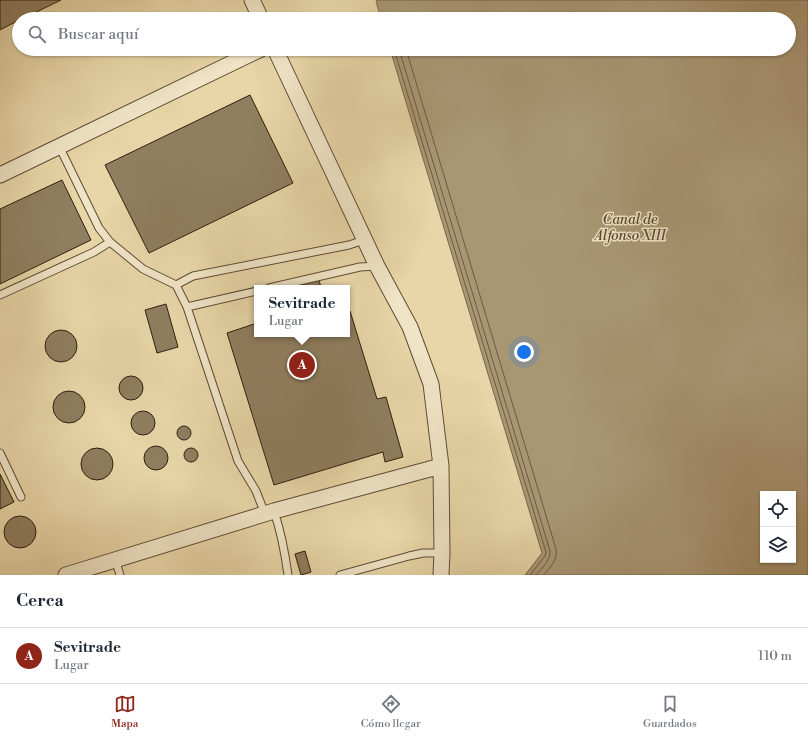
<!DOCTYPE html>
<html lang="es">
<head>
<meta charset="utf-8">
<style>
  :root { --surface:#fff; --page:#f2f2f3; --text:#1f2937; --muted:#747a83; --line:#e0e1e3; --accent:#8f2418 }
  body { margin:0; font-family:"Libre Bodoni",serif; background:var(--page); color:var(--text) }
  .controls { position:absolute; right:12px; bottom:12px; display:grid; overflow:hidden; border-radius:0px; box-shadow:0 1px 3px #0004 }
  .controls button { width:36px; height:36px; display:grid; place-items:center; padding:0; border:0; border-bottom:1px solid var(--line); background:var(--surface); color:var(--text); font:20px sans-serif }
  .you { position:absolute; left:524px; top:352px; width:14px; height:14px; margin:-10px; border:3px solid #fff; border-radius:50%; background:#1a73e8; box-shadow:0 0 0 6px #1a73e833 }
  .badge { display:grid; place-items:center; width:26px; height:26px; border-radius:50%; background:var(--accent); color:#fff; font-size:13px; font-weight:700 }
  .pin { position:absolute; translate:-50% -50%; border:2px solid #fff; box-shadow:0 1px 4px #0006 }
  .popup { position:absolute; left:254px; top:285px; width:96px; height:52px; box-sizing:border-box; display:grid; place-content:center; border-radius:0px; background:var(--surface); filter:drop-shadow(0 1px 3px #0005); font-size:13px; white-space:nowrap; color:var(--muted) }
  .popup b { font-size:15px; color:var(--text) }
  .popup::after { content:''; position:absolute; left:50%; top:100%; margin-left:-8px; border:8px solid transparent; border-top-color:var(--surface) }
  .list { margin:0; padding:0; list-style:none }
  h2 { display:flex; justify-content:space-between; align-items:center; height:52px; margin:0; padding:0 16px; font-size:17px }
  h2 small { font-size:13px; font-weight:400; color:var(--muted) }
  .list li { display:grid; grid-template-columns:26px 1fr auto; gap:12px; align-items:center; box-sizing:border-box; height:56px; padding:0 16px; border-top:1px solid var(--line) }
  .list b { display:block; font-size:15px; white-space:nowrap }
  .list p { margin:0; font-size:13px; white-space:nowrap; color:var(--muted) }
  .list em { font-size:13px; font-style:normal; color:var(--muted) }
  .icon { flex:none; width:22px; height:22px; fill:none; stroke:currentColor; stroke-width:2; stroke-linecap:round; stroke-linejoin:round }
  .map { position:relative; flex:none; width:808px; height:575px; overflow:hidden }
  .search { position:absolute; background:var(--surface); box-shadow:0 1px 3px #0004; left:12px; right:12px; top:12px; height:44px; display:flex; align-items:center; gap:10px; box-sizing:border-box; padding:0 14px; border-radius:22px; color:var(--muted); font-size:15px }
  .sheet { height:108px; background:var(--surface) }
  nav { display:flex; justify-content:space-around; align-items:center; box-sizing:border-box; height:56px; border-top:1px solid var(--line); background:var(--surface); font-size:11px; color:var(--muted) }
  nav a { display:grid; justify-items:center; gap:2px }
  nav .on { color:var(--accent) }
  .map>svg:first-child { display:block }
  .water { fill:#a99774; stroke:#78674c; fill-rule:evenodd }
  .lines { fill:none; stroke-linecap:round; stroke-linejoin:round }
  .shore { stroke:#6c5a42; stroke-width:1 }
  .building { fill:#8f7e5f; stroke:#2f1e0f }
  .service-casing { stroke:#5d4c35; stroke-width:9 }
  .minor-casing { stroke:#5d4c35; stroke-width:17 }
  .service { stroke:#f0e4c6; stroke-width:7 }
  .minor { stroke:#f0e4c6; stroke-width:15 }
  .labels { text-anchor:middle; stroke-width:3; stroke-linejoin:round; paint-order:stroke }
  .water-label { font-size:14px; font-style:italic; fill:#5a4832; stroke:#f0e4c6 }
</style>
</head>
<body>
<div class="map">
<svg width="808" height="575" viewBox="0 0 808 575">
  <rect width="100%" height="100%" fill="#e8d6a8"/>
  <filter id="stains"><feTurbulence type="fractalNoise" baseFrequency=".005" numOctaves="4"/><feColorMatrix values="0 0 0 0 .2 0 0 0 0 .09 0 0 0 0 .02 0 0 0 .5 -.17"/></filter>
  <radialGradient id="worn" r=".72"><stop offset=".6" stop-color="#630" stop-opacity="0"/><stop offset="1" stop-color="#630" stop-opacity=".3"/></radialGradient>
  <path class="water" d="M379 0H808V575H525L542 553 390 49H789V19H381L376 1ZM763 494H793V560H763Z"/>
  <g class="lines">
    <path class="shore" d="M394 49 546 552 545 556 530 575
      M399 49 550 551C551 560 542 568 536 575
      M406 49 556 549C558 560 550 567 544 575"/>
  </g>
  <path class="building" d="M0 0H61L22 19H19V20L0 30Z
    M250 95 293 183 149 253 105 165Z
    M62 180 91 240 0 284V209Z
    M319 280 321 288H290Z
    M166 304 178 347 157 353 145 310Z
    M350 311 377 399 386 397 403 457 385 462 383 452 274 485 227 333 257 323V334H347V312Z
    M45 346a16 16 0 1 1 32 0a16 16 0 1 1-32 0Z
    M119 388a12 12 0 1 1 24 0a12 12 0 1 1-24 0Z
    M53 407a16 16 0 1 1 32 0a16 16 0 1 1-32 0Z
    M131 423a12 12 0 1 1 24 0a12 12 0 1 1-24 0Z
    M177 433a7 7 0 1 1 14 0a7 7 0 1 1-14 0Z
    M144 458a12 12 0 1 1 24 0a12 12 0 1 1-24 0Z
    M184 455a7 7 0 1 1 14 0a7 7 0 1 1-14 0Z
    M81 464a16 16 0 1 1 32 0a16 16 0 1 1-32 0Z
    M0 474 14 502 0 509Z
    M4 532a16 16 0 1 1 32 0a16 16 0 1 1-32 0Z
    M305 551 311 572 301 575 295 554Z"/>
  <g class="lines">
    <defs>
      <path id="service" d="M59 146 99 228 110 242 143 269 176 285 187 307 238 461 256 491 265 514
        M176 285 193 276 349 245 364 240
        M269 288 360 267 377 266
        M0 295 94 252 110 242
        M187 307 257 291
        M0 453 21 497
        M274 511C281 532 285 553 288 575
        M115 559 120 575
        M340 575 409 556 423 553H442"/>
      <path id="minor" d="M252 0 261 19
        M275 49 377 266 410 327 431 384 441 466 442 553 441 575
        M0 175 261 49
        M66 575 274 511 441 466"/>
    </defs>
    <use href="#service" class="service-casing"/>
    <use href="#minor" class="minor-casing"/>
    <use href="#service" class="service"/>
    <use href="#minor" class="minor"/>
  </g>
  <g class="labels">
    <g class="water-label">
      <text x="630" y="224">Canal de<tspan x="630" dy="16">Alfonso XIII</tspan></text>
    </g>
  </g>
  <rect width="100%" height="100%" filter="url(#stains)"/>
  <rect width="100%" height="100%" fill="url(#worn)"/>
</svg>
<div class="controls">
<button><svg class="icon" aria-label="locate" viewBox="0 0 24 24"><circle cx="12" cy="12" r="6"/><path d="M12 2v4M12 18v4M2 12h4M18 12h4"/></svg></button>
<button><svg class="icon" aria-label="layers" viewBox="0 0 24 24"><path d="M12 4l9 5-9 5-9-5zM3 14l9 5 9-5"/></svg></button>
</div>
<div class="you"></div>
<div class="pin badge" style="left:302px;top:365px">A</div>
<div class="popup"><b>Sevitrade</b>Lugar</div>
<div class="search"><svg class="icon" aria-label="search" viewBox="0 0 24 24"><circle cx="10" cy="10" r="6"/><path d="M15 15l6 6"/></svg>Buscar aquí</div>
</div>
<section class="sheet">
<h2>Cerca<small></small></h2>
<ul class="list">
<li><span class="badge">A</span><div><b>Sevitrade</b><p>Lugar</p></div><em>110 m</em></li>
</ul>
</section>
<nav>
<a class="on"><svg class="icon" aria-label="map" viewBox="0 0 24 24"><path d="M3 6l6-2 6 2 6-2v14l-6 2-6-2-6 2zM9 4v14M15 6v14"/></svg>Mapa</a>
<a><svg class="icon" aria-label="directions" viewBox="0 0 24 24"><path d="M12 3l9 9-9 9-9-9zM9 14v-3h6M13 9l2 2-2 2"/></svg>Cómo llegar</a>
<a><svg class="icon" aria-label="saved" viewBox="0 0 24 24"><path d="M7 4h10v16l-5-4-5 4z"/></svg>Guardados</a>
</nav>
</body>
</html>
